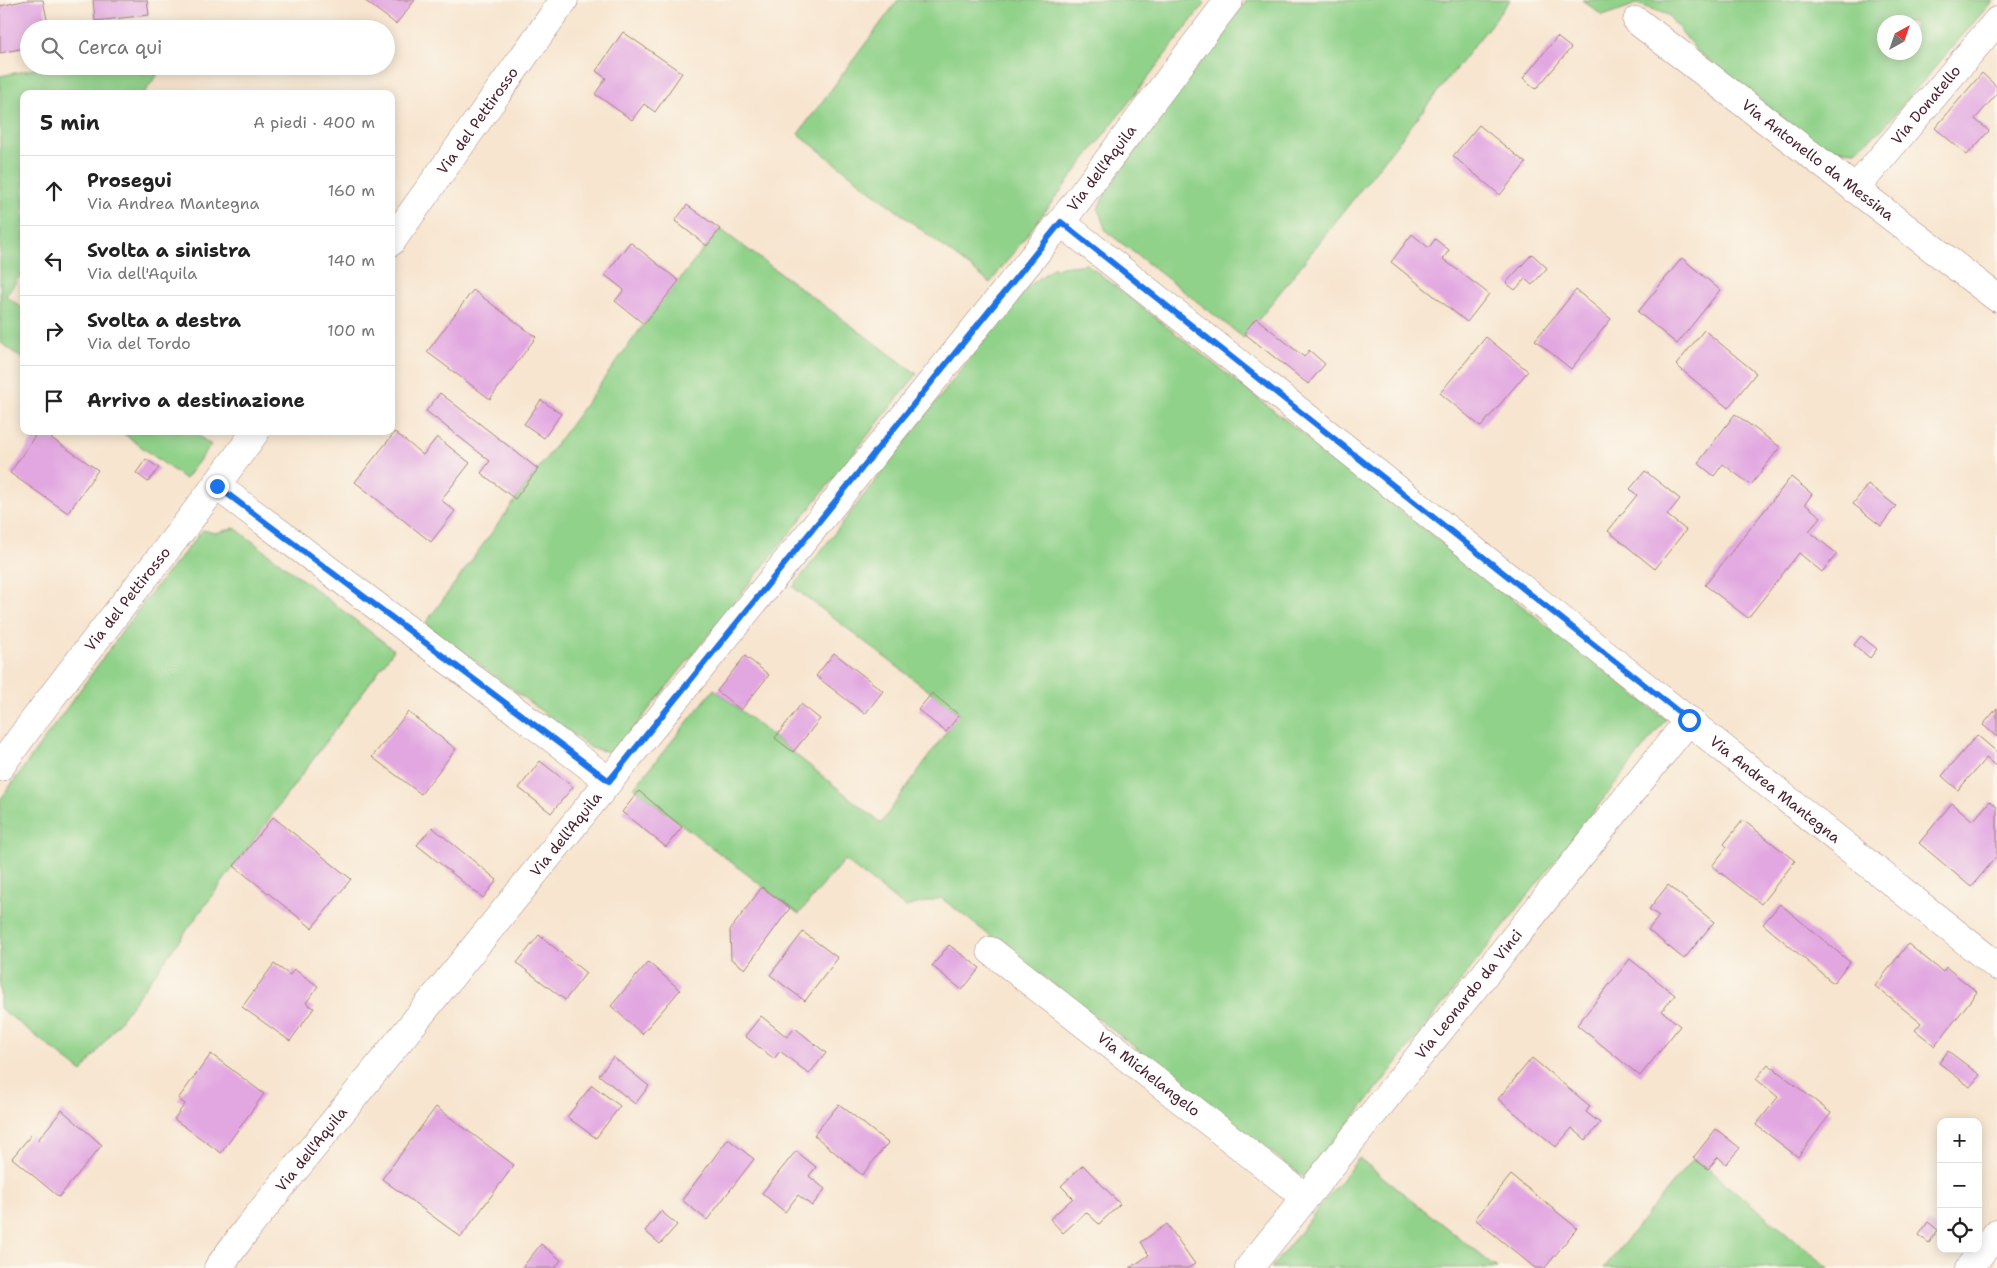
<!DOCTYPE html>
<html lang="it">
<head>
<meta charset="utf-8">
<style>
  :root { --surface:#fff; --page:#f2f2f2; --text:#222; --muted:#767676; --line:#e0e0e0 }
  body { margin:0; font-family:"Shantell Sans",sans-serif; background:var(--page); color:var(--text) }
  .controls { position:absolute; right:15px; bottom:15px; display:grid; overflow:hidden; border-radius:10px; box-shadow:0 2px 12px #0003 }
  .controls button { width:45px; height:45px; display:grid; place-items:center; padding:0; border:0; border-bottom:1px solid var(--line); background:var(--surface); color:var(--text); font:25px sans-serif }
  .compass { position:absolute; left:1877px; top:15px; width:45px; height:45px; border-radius:50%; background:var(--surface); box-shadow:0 2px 12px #0003; rotate:40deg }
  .stop { position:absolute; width:15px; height:15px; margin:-11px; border:4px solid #1a73e8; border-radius:50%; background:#fff }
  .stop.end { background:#1a73e8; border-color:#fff; box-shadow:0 1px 5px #0008 }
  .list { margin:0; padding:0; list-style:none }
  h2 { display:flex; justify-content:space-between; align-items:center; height:65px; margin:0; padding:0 20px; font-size:21px }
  h2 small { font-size:16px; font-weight:400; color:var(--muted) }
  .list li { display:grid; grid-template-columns:32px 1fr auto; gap:15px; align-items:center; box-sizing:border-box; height:70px; padding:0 20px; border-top:1px solid var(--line) }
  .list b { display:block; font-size:19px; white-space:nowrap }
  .list p { margin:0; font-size:16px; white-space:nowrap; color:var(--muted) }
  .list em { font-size:16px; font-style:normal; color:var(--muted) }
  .icon { flex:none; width:28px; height:28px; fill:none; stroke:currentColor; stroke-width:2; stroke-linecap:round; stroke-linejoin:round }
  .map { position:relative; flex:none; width:1997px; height:1268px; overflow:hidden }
  .search { position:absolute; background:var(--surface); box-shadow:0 2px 12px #0003; left:20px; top:20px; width:375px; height:55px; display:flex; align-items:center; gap:12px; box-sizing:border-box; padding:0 18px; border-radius:28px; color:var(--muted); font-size:19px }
  .panel { position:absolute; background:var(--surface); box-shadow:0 2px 12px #0003; left:20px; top:90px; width:375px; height:345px; border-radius:10px }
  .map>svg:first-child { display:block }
  .green { fill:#91d28a; stroke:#6e785a; fill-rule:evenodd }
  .building { fill:#e2a7e1 }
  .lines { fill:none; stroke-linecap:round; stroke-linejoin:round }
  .minor-casing { stroke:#a0827d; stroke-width:29 }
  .minor { stroke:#fff; stroke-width:28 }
  .route { stroke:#1a73e8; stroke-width:6 }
  .labels { text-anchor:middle; stroke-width:4; stroke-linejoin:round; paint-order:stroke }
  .street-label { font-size:15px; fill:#4a1f2b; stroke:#fbf7ec }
</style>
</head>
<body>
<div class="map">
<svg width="1997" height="1268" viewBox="0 0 1997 1268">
  <rect width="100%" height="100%" fill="#fbf7ec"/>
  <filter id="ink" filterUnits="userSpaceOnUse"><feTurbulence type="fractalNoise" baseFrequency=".02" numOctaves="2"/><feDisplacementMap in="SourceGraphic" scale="10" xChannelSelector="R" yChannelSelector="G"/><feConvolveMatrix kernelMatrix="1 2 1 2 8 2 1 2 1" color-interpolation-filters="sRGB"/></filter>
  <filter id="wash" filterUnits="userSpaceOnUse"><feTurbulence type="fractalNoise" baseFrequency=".0096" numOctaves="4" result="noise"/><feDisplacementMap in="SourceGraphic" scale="20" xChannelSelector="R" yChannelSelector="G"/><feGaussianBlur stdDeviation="1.12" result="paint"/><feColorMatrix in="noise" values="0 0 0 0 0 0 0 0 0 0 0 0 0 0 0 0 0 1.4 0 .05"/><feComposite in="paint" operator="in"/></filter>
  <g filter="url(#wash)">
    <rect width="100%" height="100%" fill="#f7e5cf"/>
    <path class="green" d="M898 0H1201L1205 3 990 283 798 134Z
      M1247 0H1510L1244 338 1106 231 1098 209 1106 191Z
      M1582 0H1993L1882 129 1855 151 1831 149 1804 135 1697 51 1668 15 1637 4 1603 16ZM1884 22H1914V52H1884Z
      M49 66H164L143 94H24V270L6 296 24 309V360L0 342V76Z
      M720 229 917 374 614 753 591 748 425 624 644 324Z
      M1087 264 1666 719 1306 1179 941 898 905 907 844 860 799 914 634 788 714 689 881 823 959 714 793 587 1022 291 1053 268Z
      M120 431H192L211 445 185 479Z
      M235 528 394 650 82 1072 0 1008V800L146 599 203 530 215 533Z
      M1359 1158 1497 1268H1271Z
      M1693 1158 1708 1169 1829 1268H1604Z"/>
    <g id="blocks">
      <path class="building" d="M27 0H43L49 29H29V47L0 53V6Z
        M93 0H147L149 15 95 21Z
        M364 0H415L396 24Z
        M623 32 682 73 655 112 644 104 632 120 595 94 606 78 596 71Z
        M1557 37 1571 48 1536 89 1523 78Z
        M1982 73 1997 87V94L1975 119 1989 131 1967 155 1935 128Z
        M1479 125 1526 163 1500 195 1453 156Z
        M687 205 720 229 707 246 675 221Z
        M1412 234 1429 248 1435 239 1449 250 1443 259 1489 294 1467 322 1391 262Z
        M630 242 679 281 644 324 615 301 624 290 605 275Z
        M1532 254 1547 268 1532 285 1525 279 1515 290 1506 283Z
        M1682 258 1720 290 1677 344 1638 312Z
        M473 290 536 337 490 399 427 352Z
        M1576 290 1611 319 1571 369 1535 340Z
        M1256 318 1304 357 1309 350 1325 364 1308 384 1244 333Z
        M1704 330 1756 373 1728 408 1676 365Z
        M1486 337 1528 371 1481 427 1440 393Z
        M440 393 538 469 515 499 481 473 490 461 426 411Z
        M541 400 561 414 544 438 524 424Z
        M1735 414 1780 447 1751 485 1723 464 1714 476 1698 463Z
        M38 431H41L98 470 68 513 10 473Z
        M395 432 423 455 437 437 470 463 441 500 455 511 431 542 355 482Z
        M146 459 159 468 148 482 136 473Z
        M1645 471 1680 499 1667 515 1686 530 1655 569 1608 531 1637 495 1630 489Z
        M1791 477 1812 494 1805 504 1821 517 1809 531 1837 554 1822 572 1799 553 1748 618 1705 585Z
        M1868 484 1896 506 1881 526 1853 504Z
        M1861 636 1877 649 1870 658 1854 645Z
        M834 653 883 691 865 714 816 676Z
        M745 656 769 675 741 710 717 691Z
        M932 693 959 715 946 732 918 710Z
        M801 704 820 719 793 752 775 738Z
        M1997 708V737L1983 725Z
        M408 712 456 749 421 794 372 757Z
        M1977 735 1997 752V767L1986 758 1958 790 1942 776Z
        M540 761 573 787 551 813 519 788Z
        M639 791 682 827 666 847 622 812Z
        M1990 801 1997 807V856L1971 887 1919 843 1952 803 1973 821Z
        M273 817 351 879 312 928 234 866Z
        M1743 820 1795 861 1761 904 1712 866 1727 847 1724 844Z
        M432 827 497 880 483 898 417 845Z
        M1668 885 1714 922 1684 959 1648 930 1659 916 1649 909Z
        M762 887 790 908 745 969 731 959 730 930Z
        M1780 904 1850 962 1833 983 1763 924Z
        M803 932 838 958 805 1001 770 975Z
        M539 935 586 973 565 1000 517 963Z
        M1908 944 1943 972 1946 967 1977 992 1935 1046 1915 1030 1921 1023 1875 986Z
        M949 945 980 968 962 990 932 966Z
        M1630 959 1675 995 1662 1011 1680 1026 1640 1076 1577 1025Z
        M648 962 680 990 642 1034 611 1006Z
        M274 964 290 975 294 969 318 986 306 1003 314 1008 290 1041 242 1007Z
        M761 1016 787 1037 795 1028 826 1053 809 1074 780 1051 774 1059 745 1036Z
        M1948 1051 1980 1075 1970 1087 1939 1063Z
        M211 1054 264 1094 221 1153 174 1119 185 1104 178 1099Z
        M613 1057 649 1086 635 1104 599 1075Z
        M1532 1058 1590 1106 1586 1112 1600 1123 1586 1140 1572 1128 1556 1147 1498 1099Z
        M1768 1064 1831 1113 1798 1157 1756 1125 1778 1097 1756 1079Z
        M592 1085 620 1106 596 1138 567 1117Z
        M839 1104 888 1143 862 1175 814 1135Z
        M436 1107 514 1165 461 1237 382 1179Z
        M62 1110 102 1145 59 1197 12 1158 31 1135 37 1141Z
        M1716 1129 1740 1148 1726 1164 1718 1157 1708 1169 1693 1158Z
        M728 1139 754 1159 707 1220 682 1200Z
        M796 1151 816 1167 809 1176 825 1189 812 1206 798 1195 785 1212 762 1193Z
        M1083 1165 1120 1204 1099 1224 1086 1212 1063 1233 1050 1219 1073 1198 1061 1186Z
        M1511 1175 1577 1228 1545 1268H1535L1475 1219Z
        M661 1211 677 1225 660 1244 645 1231Z
        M1928 1222 1938 1230 1929 1243 1919 1235Z
        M1167 1224 1195 1264 1188 1268H1130L1149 1255 1141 1242Z
        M541 1244 561 1260 555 1268H522Z"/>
    </g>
  </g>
  <g filter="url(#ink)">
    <use href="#blocks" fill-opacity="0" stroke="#a0827d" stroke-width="1"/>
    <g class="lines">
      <defs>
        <g id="minor">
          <path id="s1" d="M1637 21 1997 298"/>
          <path id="s2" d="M1855 189 1997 21"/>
          <path id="s3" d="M1061 222 1997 966"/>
          <path id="s4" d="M391 242 564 0"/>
          <path d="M217 486 609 781"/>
          <path id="s5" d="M0 767C81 652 174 546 256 431"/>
          <path id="s6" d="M991 951 1305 1197"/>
          <path id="s7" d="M218 1268 247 1229 1061 222 1229 0"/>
          <path id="s8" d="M1249 1268 1689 720"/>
          <path d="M1969 1268 1997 1233"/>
        </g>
      </defs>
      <use href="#minor" class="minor-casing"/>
      <use href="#minor" class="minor"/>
    </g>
  </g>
  <g class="lines" filter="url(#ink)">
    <path class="route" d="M217 486 609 781 1061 222 1689 720"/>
  </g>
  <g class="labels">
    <g class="street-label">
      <text dy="5" stroke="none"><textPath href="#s2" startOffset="110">Via Donatello</textPath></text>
      <text dy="5" stroke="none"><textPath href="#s4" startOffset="149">Via del Pettirosso</textPath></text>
      <text dy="5" stroke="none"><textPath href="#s1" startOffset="228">Via Antonello da Messina</textPath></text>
      <text dy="5" stroke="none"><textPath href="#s7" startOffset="1411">Via dell'Aquila</textPath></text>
      <text dy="5" stroke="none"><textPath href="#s5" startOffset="211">Via del Pettirosso</textPath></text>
      <text dy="5" stroke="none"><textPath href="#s3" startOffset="912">Via Andrea Mantegna</textPath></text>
      <text dy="5" stroke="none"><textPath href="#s7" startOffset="556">Via dell'Aquila</textPath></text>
      <text dy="5" stroke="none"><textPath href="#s8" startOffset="351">Via Leonardo da Vinci</textPath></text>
      <text dy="5" stroke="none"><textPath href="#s6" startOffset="200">Via Michelangelo</textPath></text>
      <text dy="5" stroke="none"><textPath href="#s7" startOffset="151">Via dell'Aquila</textPath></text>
    </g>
  </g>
</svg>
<div class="controls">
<button>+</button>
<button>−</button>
<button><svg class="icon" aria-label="locate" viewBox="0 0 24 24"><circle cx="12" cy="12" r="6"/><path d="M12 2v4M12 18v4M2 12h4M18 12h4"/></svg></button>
</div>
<svg class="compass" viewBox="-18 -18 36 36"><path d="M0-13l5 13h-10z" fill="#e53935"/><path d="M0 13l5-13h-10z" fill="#767676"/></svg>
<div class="stop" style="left:1689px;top:720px"></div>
<div class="stop end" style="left:217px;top:486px"></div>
<div class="search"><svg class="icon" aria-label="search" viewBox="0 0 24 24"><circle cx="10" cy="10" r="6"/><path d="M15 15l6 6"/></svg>Cerca qui</div>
<section class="panel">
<h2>5 min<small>A piedi · 400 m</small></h2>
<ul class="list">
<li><svg class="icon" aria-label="ahead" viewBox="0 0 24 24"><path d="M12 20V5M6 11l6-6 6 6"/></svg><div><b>Prosegui</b><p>Via Andrea Mantegna</p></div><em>160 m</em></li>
<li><svg class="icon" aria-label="left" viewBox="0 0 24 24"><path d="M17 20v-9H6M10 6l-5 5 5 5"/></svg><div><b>Svolta a sinistra</b><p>Via dell'Aquila</p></div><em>140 m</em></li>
<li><svg class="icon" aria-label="right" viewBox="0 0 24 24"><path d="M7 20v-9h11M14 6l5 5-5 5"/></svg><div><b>Svolta a destra</b><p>Via del Tordo</p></div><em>100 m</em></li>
<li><svg class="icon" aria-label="arrive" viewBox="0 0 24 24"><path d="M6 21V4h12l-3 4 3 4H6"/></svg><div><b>Arrivo a destinazione</b></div></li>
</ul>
</section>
</div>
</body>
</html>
